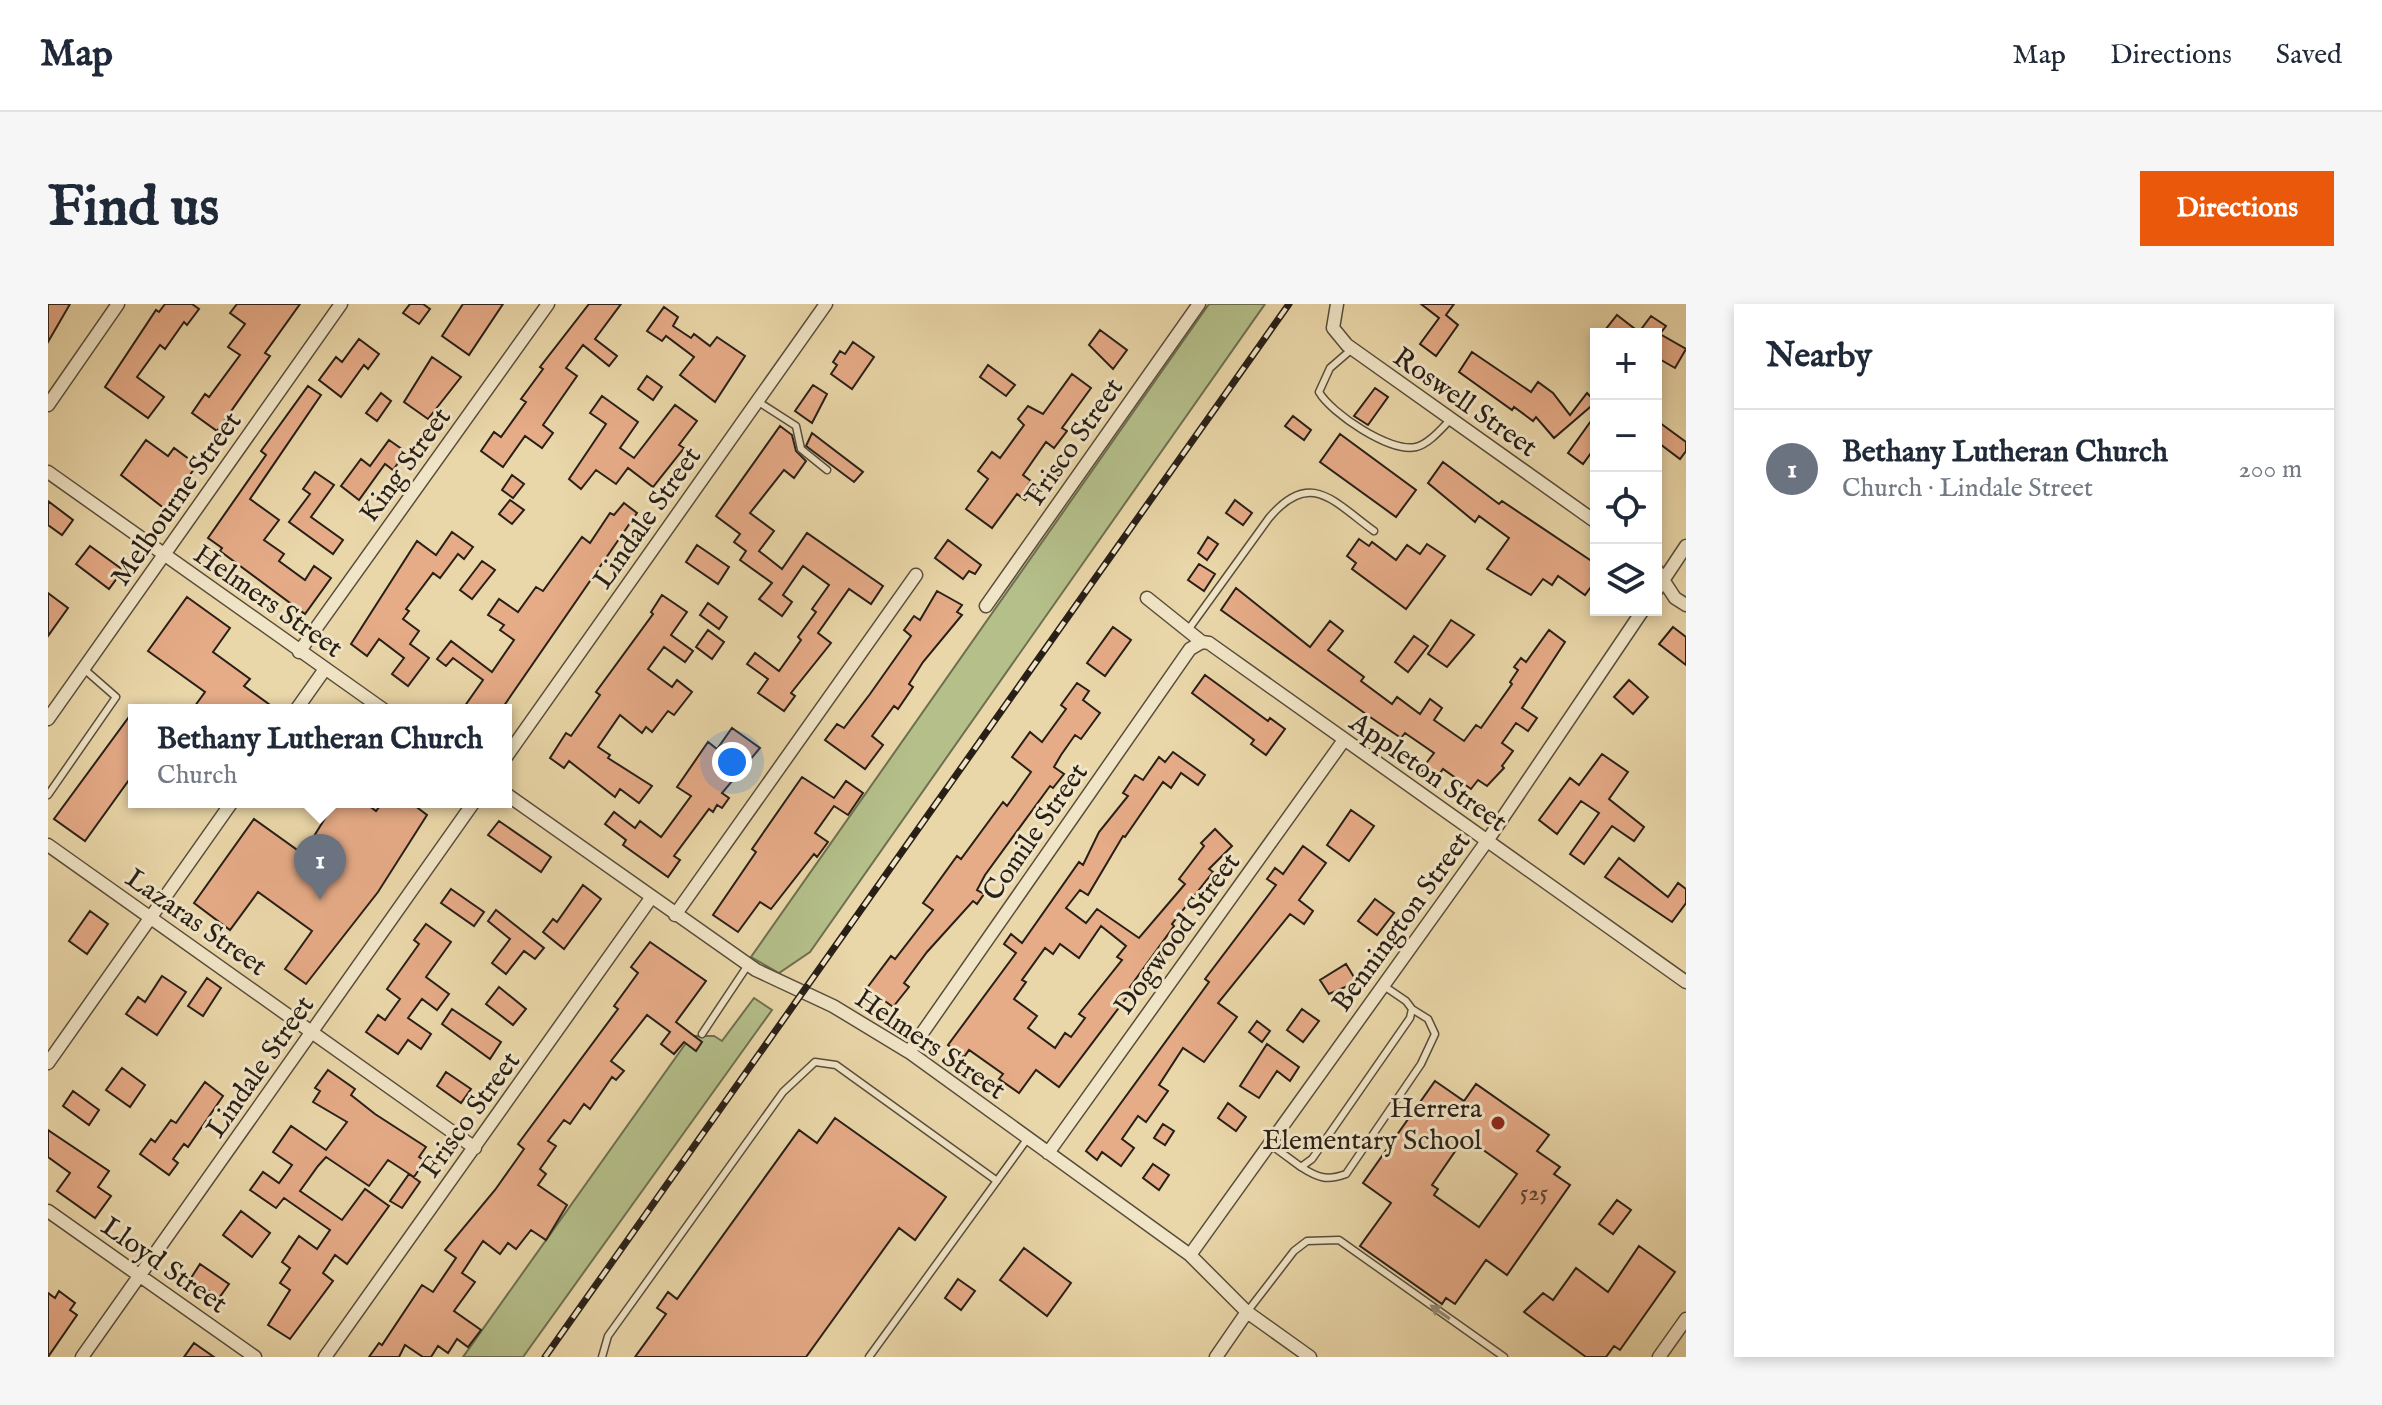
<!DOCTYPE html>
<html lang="en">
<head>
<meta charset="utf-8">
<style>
  :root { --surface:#fff; --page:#f6f6f7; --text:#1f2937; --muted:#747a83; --line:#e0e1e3; --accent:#ea580c }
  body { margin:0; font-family:"IM FELL English",serif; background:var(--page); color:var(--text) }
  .controls { position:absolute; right:24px; top:24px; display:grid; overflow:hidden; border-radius:0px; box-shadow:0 4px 12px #0003 }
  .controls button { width:72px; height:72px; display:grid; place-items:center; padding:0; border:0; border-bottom:2px solid var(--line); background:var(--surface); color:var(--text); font:40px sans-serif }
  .you { position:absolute; left:684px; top:458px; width:28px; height:28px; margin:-20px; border:6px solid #fff; border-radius:50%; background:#1a73e8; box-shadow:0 0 0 12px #1a73e833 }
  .badge { display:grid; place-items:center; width:52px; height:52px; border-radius:50%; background:var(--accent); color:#fff; font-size:26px; font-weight:700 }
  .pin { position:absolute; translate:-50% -66px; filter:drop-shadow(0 2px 4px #0008) }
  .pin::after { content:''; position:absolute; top:42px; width:28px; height:24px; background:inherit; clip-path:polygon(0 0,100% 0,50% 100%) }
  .popup { position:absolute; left:80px; top:400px; width:384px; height:104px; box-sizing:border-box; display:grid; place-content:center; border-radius:0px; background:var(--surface); filter:drop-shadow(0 2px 6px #0005); font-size:26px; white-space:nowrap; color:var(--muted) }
  .popup b { font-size:30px; color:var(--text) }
  .popup::after { content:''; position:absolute; left:50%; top:100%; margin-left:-16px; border:16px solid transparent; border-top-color:var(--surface) }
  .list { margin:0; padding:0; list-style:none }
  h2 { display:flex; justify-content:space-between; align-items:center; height:104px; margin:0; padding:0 32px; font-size:34px }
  h2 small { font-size:26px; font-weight:400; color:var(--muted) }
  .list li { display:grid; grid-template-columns:52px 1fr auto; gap:24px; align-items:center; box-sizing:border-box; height:120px; padding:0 32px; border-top:2px solid var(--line) }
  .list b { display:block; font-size:30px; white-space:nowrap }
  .list p { margin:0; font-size:26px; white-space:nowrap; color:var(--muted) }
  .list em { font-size:26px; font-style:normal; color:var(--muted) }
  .icon { flex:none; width:44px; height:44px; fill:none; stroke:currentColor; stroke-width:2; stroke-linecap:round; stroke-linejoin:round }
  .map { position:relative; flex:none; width:1638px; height:1053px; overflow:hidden; border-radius:0px }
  header { display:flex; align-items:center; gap:48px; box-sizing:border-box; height:112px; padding:0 40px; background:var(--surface); border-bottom:2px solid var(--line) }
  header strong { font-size:38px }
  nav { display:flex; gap:44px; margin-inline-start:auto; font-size:28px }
  .intro { display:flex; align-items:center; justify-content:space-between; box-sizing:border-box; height:192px; padding:0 48px }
  h1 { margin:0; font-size:56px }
  .button { padding:20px 36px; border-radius:0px; background:var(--accent); color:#fff; font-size:28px; font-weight:700 }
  main { display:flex; gap:48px; padding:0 48px }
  aside { flex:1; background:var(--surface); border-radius:0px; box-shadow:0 4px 12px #0003 }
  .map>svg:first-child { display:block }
  .green { fill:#b4bf8a; stroke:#6e6f50; stroke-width:2 }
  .building { fill:#e6ab87; stroke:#281f17; stroke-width:2; fill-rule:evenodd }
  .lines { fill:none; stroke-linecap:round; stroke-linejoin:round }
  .lane-casing { stroke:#584d3c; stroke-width:9 }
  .street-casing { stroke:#584d3c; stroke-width:15 }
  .lane { stroke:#f1e5c7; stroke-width:6 }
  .street { stroke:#f1e5c7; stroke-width:12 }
  .rail-casing { stroke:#281f17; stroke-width:7 }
  .rail { stroke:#f1e5c7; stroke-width:4; stroke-dasharray:12; stroke-linecap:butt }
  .oneway { fill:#978c78 }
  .poi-dot { fill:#8f2418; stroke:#f1e5c7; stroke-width:3 }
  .labels { text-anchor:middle; stroke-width:6; stroke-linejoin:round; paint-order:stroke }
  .number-label { font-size:24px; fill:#584233 }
  .street-label { font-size:28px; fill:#281f17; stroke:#f1e5c7 }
  .poi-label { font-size:28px; fill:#281f17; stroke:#f1e5c7; text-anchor:end }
</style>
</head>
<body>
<header>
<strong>Map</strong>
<nav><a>Map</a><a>Directions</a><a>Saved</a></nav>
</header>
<div class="intro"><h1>Find us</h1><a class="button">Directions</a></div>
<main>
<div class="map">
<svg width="1638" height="1053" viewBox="0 0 1638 1053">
  <rect width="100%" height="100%" fill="#ead7a9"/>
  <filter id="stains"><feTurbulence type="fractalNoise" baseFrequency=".0025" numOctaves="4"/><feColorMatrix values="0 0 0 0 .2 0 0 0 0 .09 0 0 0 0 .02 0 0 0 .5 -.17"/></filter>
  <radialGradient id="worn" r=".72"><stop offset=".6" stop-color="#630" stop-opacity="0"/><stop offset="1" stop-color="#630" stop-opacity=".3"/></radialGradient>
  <path class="green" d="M1161 0H1217L762 648 731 669 703 653Z
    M706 694 724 706 475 1053H415L643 732H666L674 737Z"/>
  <path class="building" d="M0 0H22L0 38Z
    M117 0H144L151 5 139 21 136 18 117 45 112 41 89 73 116 93 100 114 57 83 108 6 111 8Z
    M189 0H252L217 49 222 52 169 127 144 109 157 90 161 93 192 51 180 43 197 20 182 9Z
    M362 0H375L382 5 371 20 355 9Z
    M415 0H455L421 51 394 32Z
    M541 0H573L547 35 569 52 561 62 535 41 518 64 529 72 495 121 505 129 494 144 477 132 455 163 433 147 446 128 453 133 478 98 473 95 495 65 492 63Z
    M1373 0H1406L1398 11 1410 21 1388 52 1372 40 1391 14Z
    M616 3 630 13 625 22 643 34 646 30 662 42 669 33 697 52 667 98 632 71 646 53 618 32 614 37 599 27Z
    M1569 11 1591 28 1603 12 1618 22 1612 30 1638 45 1627 64 1608 53V30H1554Z
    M1052 26 1079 46 1065 65 1041 41Z
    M311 35 331 50 320 65 316 61 293 93 271 76 288 53 294 58Z
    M805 38 826 53 804 85 783 70 789 61 785 58 792 47 797 50Z
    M1424 48 1483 88 1490 78 1505 89 1522 111 1539 89 1548 98 1506 134 1488 113 1485 117 1466 103 1464 106 1411 68Z
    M384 53 413 73 380 115 356 98Z
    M940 61 967 81 958 92 932 73Z
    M1024 70 1043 84 1014 124 1019 127 1006 144 998 138 975 171 983 177 980 181 985 185 977 196 969 190 944 224 918 205 940 175 930 167 944 148 952 154 976 121 970 115 980 102 995 110Z
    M599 72 614 83 605 96 590 85Z
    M765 81 779 90 764 119 747 107Z
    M260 82 273 91 202 195 231 216 216 236 236 250 231 257 257 276 266 262 283 274 257 310 172 247 174 244 160 234 218 151 213 147Z
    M1327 84 1340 93 1320 121 1306 112Z
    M333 89 343 97 329 117 318 109Z
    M554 92 590 118 572 144 586 154 627 101 649 117 631 141 636 144 605 183 580 164 568 180 548 166 533 185 521 175 558 120 542 109Z
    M1548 110V142L1535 160 1520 149Z
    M1245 112 1263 126 1256 136 1237 122Z
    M1608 116 1638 138V147L1632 155 1608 137Z
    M732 122 744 131 748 147 758 157 746 174 736 166 702 209 726 227 711 247 734 265 759 229 835 282 823 300 801 285 770 329 783 339 743 389 747 392 736 407 710 389 720 375 699 360 707 349 731 367 753 336 750 333 768 308 764 305 781 281 755 262 735 291 744 298 734 312 711 295 724 279 692 256 698 247 686 238 692 230 668 212Z
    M764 129 815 168 806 178 758 142Z
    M1292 130 1368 186 1348 213 1272 158Z
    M98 136 120 152 126 144 149 161 117 205 73 171Z
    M341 136 358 148 345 166 337 160 311 196 293 182 313 155 322 162Z
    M1395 158 1451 200 1454 197 1548 260V276L1537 291 1510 272 1504 281 1495 275 1483 291 1439 265 1461 234 1431 212 1427 218 1380 179Z
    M267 168 286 181 263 213 295 236 285 250 241 218 262 190 255 185Z
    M464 171 476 180 465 194 454 186Z
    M462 196 476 206 464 220 451 210Z
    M1187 196 1204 209 1195 221 1178 209Z
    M0 197 25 216 14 231 0 221Z
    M576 199 589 209 453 406H414L435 376 405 354 398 362 389 355 403 337 444 368 466 336 452 326 456 321 440 311 451 295 470 308 488 283 495 287 534 233 542 239 562 209 566 211Z
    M404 228 425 243 416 255 410 250 392 274 385 269 358 305 361 307 355 315 371 327 362 340 381 354 360 382 344 370 356 354 331 335 319 352 303 340 369 237 388 251Z
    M1160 233 1170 240 1159 256 1150 249Z
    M1311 235 1321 242 1324 238 1348 256 1359 241 1372 250 1379 240 1397 252 1358 305 1304 265 1308 259 1299 252Z
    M900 236 933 261 927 270 921 267 915 275 887 254Z
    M649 241 681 263 670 280 638 258Z
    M42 242 75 266 61 285 28 260Z
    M434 257 447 266 424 295 412 286Z
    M1151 260 1167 270 1156 287 1140 276Z
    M1188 284 1262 343 1282 317 1295 327 1280 346 1316 373 1313 377 1344 400 1349 393 1372 410 1382 395 1394 404 1386 416 1416 437 1428 421 1433 424 1464 380 1462 378 1470 366 1466 363 1473 354 1478 358 1501 326 1517 338 1474 404 1489 414 1480 427 1468 419 1454 439 1465 447 1454 462 1456 464 1439 482 1430 476 1423 485 1395 465 1387 476 1373 466 1386 449 1357 429 1353 434 1322 413 1173 306Z
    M889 287 914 301 909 308 914 311 875 358 861 380 865 383 850 405 846 402 824 432 835 441 817 465 777 436 789 420 796 424 822 390 863 332 856 326 866 312 872 316Z
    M0 289 20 304 0 332Z
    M614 291 639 308 623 331 645 347 637 358 616 343 600 365 624 383 629 376 644 388 626 411 620 407 604 428 598 423 594 429 572 411 550 443 562 451 560 454 604 482 591 499 572 485 567 493 521 457 516 464 502 454 518 429 523 432 552 391 548 388 605 310 603 308Z
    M139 293 182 324 165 348 202 375 196 382 229 406H144L157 388 100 347Z
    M660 299 679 313 671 325 652 311Z
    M1403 316 1426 331 1399 363 1380 350Z
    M1065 323 1083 336 1057 372 1039 359Z
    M1625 323 1638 333V361L1611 340Z
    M660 326 676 338 664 355 648 343Z
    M1366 332 1380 342 1360 368 1347 358Z
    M1157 371 1220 417 1222 414 1237 425 1218 451 1203 440 1206 436 1144 389Z
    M1581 376 1600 393 1585 410 1566 393Z
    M1029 379 1041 387 1035 396 1052 409 1033 435 1027 431 1013 451 1006 463 1016 470 1005 484 1002 482 937 571 929 586 936 590 929 600 925 597 879 648 856 679 861 683 845 703 819 684 843 652 847 655 885 606 875 599 909 552 913 555 955 498 959 502 983 468 964 453 982 428 994 438 1018 405 1013 401Z
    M86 406V469L37 537 6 515Z
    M684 424 712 444 674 489 681 494 674 504 669 501 665 508 661 505 626 552 632 556 620 573 575 541 578 536 557 520 566 508 587 524 592 517 613 533 643 492 629 483 660 438 669 445Z
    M1125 448 1157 471 1150 481 1133 469 1123 484 1115 478 1077 533 1075 532 1040 591 1032 586 1018 604 1038 619 1049 605 1091 634 1137 580 1131 575 1156 542 1153 539 1167 525 1184 542 1161 565 1165 568 1124 620 1126 622 1082 683 1085 685 1011 783 988 766 971 789 951 775 955 770 921 746 916 753 900 741 968 649 956 640 963 630 974 639 1031 558 1035 561 1051 528 1080 492 1075 489 1087 471 1095 476 1111 453 1117 458ZM1053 622 1078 642 1069 653 1074 656 1031 710 1037 714 1023 733 1017 729 1007 744 980 724 989 712 966 695 978 678 974 676 997 644 1005 650 1012 640 1031 654Z
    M1554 450 1580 468 1561 495 1596 523 1586 537 1564 522 1536 560 1522 550 1551 509 1533 497 1509 530 1491 516 1522 474 1531 481Z
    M754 473 786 494 798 477 815 489 800 511 786 502 767 529 780 538 769 553 766 550 723 605 712 598 690 628 665 611 708 548 704 545Z
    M287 498H316L328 507 335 498H362L379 511 330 588 258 680 237 665 264 627 210 588 182 626 146 599 206 515 255 550Z
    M1303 506 1326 522 1301 557 1279 541Z
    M451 517 503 553 493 568 440 531Z
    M1255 542 1278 559 1251 596 1265 607 1256 620 1242 610 1170 699 1189 713 1156 758 1135 744 1111 781 1120 787 1098 818 1090 812 1074 835 1086 844 1073 862 1054 848 1049 856 1038 847 1161 678 1157 675 1228 581 1219 575 1227 564 1235 570Z
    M1571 554 1620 593 1630 579 1638 585V599L1624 618 1557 573Z
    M535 581 553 595 516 645 495 628 505 615 509 618Z
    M403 585 436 608 426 622 393 599Z
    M1327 595 1346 609 1329 631 1310 617Z
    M448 606 496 644 487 655 476 647 458 670 444 659 462 635 440 617Z
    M42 607 60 620 39 650 21 637Z
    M378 620 403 638 378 673 401 690 389 706 374 695 360 714 383 730 373 745 360 736 350 750 318 728 330 711 337 716 352 695 339 685 371 640 366 636Z
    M602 638 658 677 628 718 654 738 648 747 636 738 626 750 613 740 622 728 599 711 563 757 576 767 568 776 564 773 542 805 536 800 522 820 516 816 500 837 508 842 492 865 498 870 490 881 519 901 498 936 483 926 468 945 460 939 452 950 435 937 414 969 427 978 406 1007 433 1026 420 1043 409 1035 400 1049 390 1042 383 1053H375L357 1041 351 1053H321L331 1039 334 1041 374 981 385 988 408 954 397 946 447 886 476 845 470 840 570 705 566 702 590 669 583 663Z
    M1298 660 1309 678 1281 690 1272 676Z
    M114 672 138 688 109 731 78 710 90 693 97 698Z
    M159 674 173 684 155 712 140 702Z
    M451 683 478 705 465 721 438 700Z
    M404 705 453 738 442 755 394 720Z
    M1254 705 1271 717 1255 738 1239 726Z
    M1209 717 1222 727 1214 738 1201 728Z
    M1219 740 1251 763 1242 777 1229 767 1211 794 1192 782Z
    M74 764 97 781 82 803 58 786Z
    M280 766 307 785 303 791 327 810 378 843 371 853 377 857 366 873 340 856 321 882 278 853 270 862 252 887 294 916 317 885 341 902 299 960 287 951 275 969 285 977 242 1035 220 1021 242 986 232 979 242 964 234 958 251 932 269 945 282 926 236 894 228 904 202 886 215 868 231 879 244 861 225 848 243 822 278 846 299 818 265 798 272 787 267 784Z
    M398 768 423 785 413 799 389 782Z
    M1387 777 1416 797 1428 780 1501 831 1489 847 1512 863 1506 870 1522 881 1459 971 1438 956 1407 1000 1398 994 1394 1000 1312 942 1343 899 1315 879ZM1417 833 1469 870 1431 923 1386 891 1390 885 1384 881Z
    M157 778 175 792 140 843 136 840 125 855 130 859 121 871 92 850 103 835 107 838 123 816 128 819Z
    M25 787 51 806 41 821 15 802Z
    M1180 799 1198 813 1188 827 1170 814Z
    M787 814 898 893 867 936 851 924 758 1053H587L618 1010 609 1004 620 988 629 995 751 826 769 839Z
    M1115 820 1126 827 1117 841 1106 834Z
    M0 826 61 867 50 883 63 892 47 914 9 887 22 869 0 853Z
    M1105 860 1121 871 1111 886 1095 874Z
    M361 870 372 878 354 904 342 897Z
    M1569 896 1583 906 1565 930 1551 920Z
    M193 907 222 929 204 953 175 931Z
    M1591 942 1627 968 1572 1046 1566 1042 1558 1053H1538L1476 1008 1495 989 1505 996 1528 964 1560 988Z
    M976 944 1023 979 999 1012 952 976Z
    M152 960 181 980 171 994 143 974Z
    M910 975 927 987 913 1006 897 994Z
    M11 987 27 999 22 1006 29 1011 0 1053V989L7 994Z
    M146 1039 166 1053H136Z"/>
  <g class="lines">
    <defs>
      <path id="lane" d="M1304 45 1282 64 1271 88C1283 109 1342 149 1368 143 1381 140 1394 124 1403 115
        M709 97 748 122 753 145 779 166
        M1140 326 1221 214C1262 165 1285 197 1326 227
        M0 491 68 393 36 365
        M654 730 700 661
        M1223 841 1253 863 1264 855 1362 714 1364 705 1358 697 1336 682
        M1253 863C1270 874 1279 877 1298 870L1373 760 1387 730 1380 715 1364 705
        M1199 1008 1246 947 1259 937 1291 936 1456 1053
        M554 1053 560 1032 735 788 767 758 788 761 949 877
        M821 1053 980 834"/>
      <path id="street" d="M1289 0 1285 24 1299 41 1548 218
        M0 101 70 0
        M0 168 336 406
        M1608 265 1627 294 1638 301
        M1608 287 1638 242
        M1099 294 1154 338 1161 339 1638 678
        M938 302 1151 0
        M251 348 500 0
        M248 406 277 365
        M0 415 293 0
        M458 453 778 0
        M458 490 708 666 785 702 861 748 1142 951 1199 1008 1262 1053
        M0 541 427 844
        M627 611 868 271
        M861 748 1142 345 1154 338
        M0 759 184 498
        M1000 849 1296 436
        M0 907 207 1053
        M1142 951 1439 537 1595 306
        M34 1053 426 498
        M277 1053 603 594
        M1168 1053 1199 1008
        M1611 1053 1638 1015"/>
    </defs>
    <use href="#lane" class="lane-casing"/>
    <use href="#street" class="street-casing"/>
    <use href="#lane" class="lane"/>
    <use href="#street" class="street"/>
    <defs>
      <path id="rail" d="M497 1053 1241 0"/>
    </defs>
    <use href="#rail" class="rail-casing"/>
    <use href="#rail" class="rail"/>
  </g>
  <defs><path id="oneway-solid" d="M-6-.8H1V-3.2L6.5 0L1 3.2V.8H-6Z" transform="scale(2)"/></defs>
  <use class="oneway" href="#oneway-solid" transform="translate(1392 1008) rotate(-145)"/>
  <circle class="poi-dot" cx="1450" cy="819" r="8"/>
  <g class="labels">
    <g class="number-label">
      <text x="1486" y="896">525</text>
    </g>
    <g class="street-label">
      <text transform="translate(1418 97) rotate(35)" y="10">Roswell Street</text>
      <text transform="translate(1025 137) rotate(-55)" y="10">Frisco Street</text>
      <text transform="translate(356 160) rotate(-54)" y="10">King Street</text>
      <text transform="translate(127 194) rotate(-55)" y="10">Melbourne Street</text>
      <text transform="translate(598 213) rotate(-55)" y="10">Lindale Street</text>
      <text transform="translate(221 296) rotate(35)" y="10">Helmers Street</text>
      <text transform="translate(1381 467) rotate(35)" y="10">Appleton Street</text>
      <text transform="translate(986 527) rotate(-55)" y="10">Comile Street</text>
      <text transform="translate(149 617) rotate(35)" y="10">Lazaras Street</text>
      <text transform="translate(1352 617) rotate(-54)" y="10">Bennington Street</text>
      <text transform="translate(1128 629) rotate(-54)" y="10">Dogwood Street</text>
      <text transform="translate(883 739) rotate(34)" y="10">Helmers Street</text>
      <text transform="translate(211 762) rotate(-55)" y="10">Lindale Street</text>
      <text transform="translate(421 810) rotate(-54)" y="10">Frisco Street</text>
      <text transform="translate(117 960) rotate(35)" y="10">Lloyd Street</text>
    </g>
    <g class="poi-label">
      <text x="1434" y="813">Herrera<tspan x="1434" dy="32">Elementary School</tspan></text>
    </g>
  </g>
  <rect width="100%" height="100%" filter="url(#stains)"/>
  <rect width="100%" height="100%" fill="url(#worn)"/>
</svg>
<div class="controls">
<button>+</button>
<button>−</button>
<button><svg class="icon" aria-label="locate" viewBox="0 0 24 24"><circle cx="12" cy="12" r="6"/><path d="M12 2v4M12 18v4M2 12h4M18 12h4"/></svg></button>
<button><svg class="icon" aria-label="layers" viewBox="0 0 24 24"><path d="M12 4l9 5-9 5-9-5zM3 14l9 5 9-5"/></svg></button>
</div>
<div class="you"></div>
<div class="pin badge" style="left:272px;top:596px;background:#6b7280">1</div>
<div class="popup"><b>Bethany Lutheran Church</b>Church</div>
</div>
<aside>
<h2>Nearby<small></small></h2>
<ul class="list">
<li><span class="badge" style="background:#6b7280">1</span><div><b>Bethany Lutheran Church</b><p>Church · Lindale Street</p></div><em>200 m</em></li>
</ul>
</aside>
</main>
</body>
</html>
